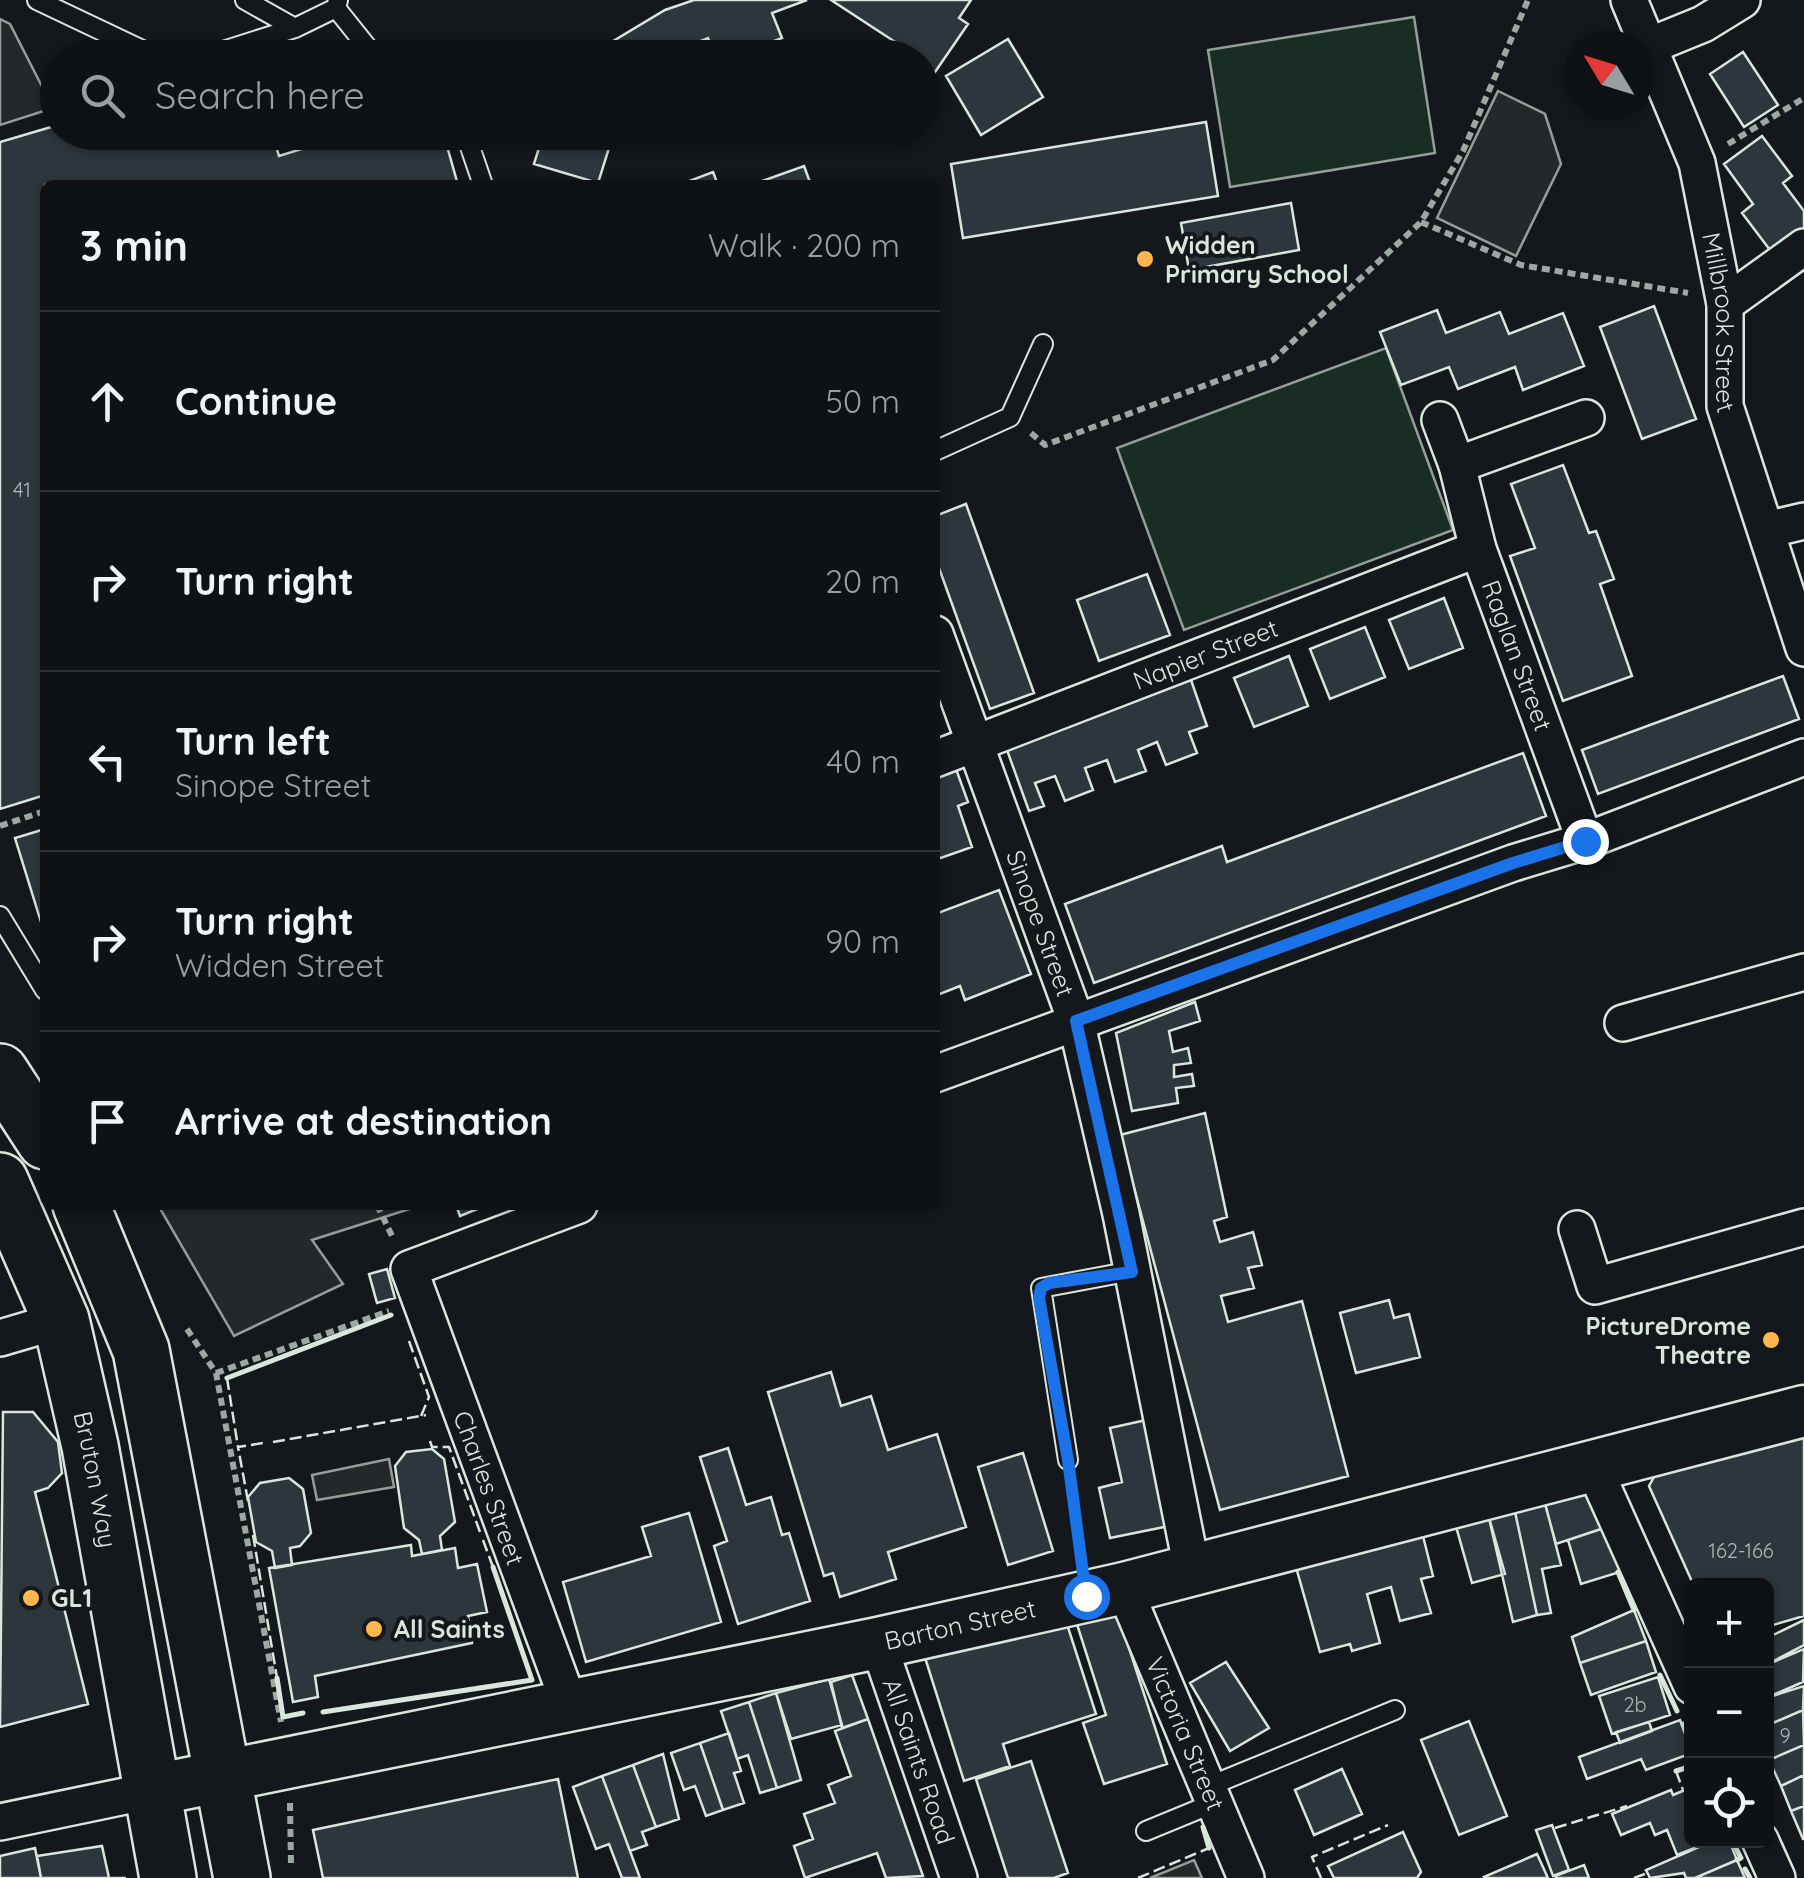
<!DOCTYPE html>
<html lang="en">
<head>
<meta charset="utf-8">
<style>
  :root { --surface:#0f1215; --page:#1d2022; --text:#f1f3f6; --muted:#9b9ea0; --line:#2f3234 }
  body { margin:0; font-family:Quicksand,sans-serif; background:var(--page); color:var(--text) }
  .controls { position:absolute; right:30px; bottom:30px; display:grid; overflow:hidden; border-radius:15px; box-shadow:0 2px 8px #0004 }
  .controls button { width:90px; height:90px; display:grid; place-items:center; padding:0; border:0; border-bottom:2px solid var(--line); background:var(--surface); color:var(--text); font:50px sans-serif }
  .compass { position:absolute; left:1564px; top:30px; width:90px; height:90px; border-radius:50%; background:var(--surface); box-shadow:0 2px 8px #0004; rotate:308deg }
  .stop { position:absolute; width:30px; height:30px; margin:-22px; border:8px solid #1a73e8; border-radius:50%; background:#fff }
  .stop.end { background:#1a73e8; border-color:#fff; box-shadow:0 2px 10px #0008 }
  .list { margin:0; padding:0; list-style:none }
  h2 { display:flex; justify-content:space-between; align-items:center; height:130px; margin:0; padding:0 40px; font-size:42px }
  h2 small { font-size:32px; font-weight:400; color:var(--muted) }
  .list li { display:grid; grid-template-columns:65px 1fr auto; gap:30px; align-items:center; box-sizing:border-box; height:180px; padding:0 40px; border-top:2px solid var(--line) }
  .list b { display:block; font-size:38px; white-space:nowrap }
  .list p { margin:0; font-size:32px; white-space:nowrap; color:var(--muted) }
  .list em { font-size:32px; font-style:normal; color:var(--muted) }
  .icon { flex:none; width:55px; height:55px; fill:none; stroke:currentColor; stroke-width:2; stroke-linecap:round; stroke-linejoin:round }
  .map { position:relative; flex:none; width:1804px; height:1878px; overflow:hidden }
  .search { position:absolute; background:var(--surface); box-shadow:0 2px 8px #0004; left:40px; top:40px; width:900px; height:110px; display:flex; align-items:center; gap:25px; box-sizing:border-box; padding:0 35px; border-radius:55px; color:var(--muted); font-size:38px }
  .panel { position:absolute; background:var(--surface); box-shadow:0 2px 8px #0004; left:40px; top:180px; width:900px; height:1030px; border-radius:15px }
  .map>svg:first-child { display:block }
  .green { fill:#1a2d24; stroke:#939e99; stroke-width:2.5 }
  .parking { fill:#24282b; stroke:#939e99; stroke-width:2.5 }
  .building { fill:#2c363c; stroke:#d8e6dc; stroke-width:2.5 }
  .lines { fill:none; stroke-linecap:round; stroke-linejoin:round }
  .service-casing { stroke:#d8e6dc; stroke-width:22 }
  .minor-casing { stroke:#d8e6dc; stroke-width:40 }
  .secondary-casing { stroke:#d8e6dc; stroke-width:55 }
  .primary-casing { stroke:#d8e6dc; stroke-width:60 }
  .path { stroke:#9da8a2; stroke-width:6; stroke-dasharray:8 5; stroke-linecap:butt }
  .service { stroke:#14181c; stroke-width:18 }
  .minor { stroke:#14181c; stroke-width:35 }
  .secondary { stroke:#14181c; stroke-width:50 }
  .primary { stroke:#14181c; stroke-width:55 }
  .fence { stroke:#d8e6dc; stroke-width:2.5; stroke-dasharray:12 5; stroke-linecap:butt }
  .wall { stroke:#d8e6dc; stroke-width:5 }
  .route { stroke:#1a73e8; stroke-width:12 }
  .poi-dot { fill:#ffb74d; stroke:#14181c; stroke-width:4 }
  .labels { text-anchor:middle; stroke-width:8; stroke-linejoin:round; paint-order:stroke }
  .number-label { font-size:20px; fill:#adbab4 }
  .poi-label { font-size:25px; font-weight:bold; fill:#d8e6dc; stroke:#14181c; text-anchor:start }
  .street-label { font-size:25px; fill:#d8e6dc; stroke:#14181c }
</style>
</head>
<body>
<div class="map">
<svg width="1804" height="1878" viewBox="0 0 1804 1878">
  <rect width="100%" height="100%" fill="#14181c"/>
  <path class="green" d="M1414 17 1435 153 1230 187 1208 50Z
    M1386 348 1453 530 1184 630 1117 448Z"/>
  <path class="parking" d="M0 19 10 24 53 108 0 125Z
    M1498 91 1545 114 1561 164 1516 256 1437 218Z
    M158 1205H422L312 1240 343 1284 234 1336Z
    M389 1459 394 1487 317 1500 312 1475Z
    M1194 1860 1202 1878H1150Z"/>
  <path class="building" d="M694 0H807L772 13 782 38 729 58H716L708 38 685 47 691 58H585L665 10Z
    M831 0H971L959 18 968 24 922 91V58H904L909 51Z
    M1008 39 1043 97 981 135 946 76Z
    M1743 52 1778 105 1744 127 1710 74Z
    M1206 122 1218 196 963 238 951 164Z
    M58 125V132H272L279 156 357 132H443L458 185H45V795L0 809V142Z
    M534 132H614L598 183 534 164 543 135Z
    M1762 136 1792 176 1783 183 1804 211V231L1773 254 1742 213 1753 204 1724 164Z
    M804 166 811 185H751Z
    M713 172 718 185H681V184Z
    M1291 203 1299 250 1189 270 1181 223Z
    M1654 306 1696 419 1642 439 1600 327Z
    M1437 310 1446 333 1500 312 1509 334 1563 313 1584 366 1523 390 1515 367 1458 389 1449 367 1401 385 1380 332Z
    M1563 465 1589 533 1596 531 1614 579 1600 584 1632 676 1563 701 1510 556 1535 548 1511 484Z
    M966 504 1034 693 990 709 935 557V516Z
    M1147 574 1170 635 1099 661 1077 600Z
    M1444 598 1463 648 1409 669 1389 620Z
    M1365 627 1385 677 1330 699 1310 649Z
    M1289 656 1308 706 1254 727 1234 678Z
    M1783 676 1799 719 1598 794 1582 750Z
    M1191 680 1207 726 1189 732 1197 753 1166 765 1157 742 1138 750 1146 771 1115 782 1107 760 1085 768 1093 790 1065 801 1055 776 1035 783 1044 806 1029 811 1007 750Z
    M1523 753 1546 816 1094 983 1065 904 1222 846 1227 862Z
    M956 769 968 802 958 806 972 847 935 860V776Z
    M45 829V935L15 838Z
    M999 890 1031 974 965 1000 960 986 935 996V914Z
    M1195 1002 1200 1021 1169 1031 1173 1052 1188 1048 1191 1063 1174 1065V1077L1192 1074 1194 1086 1176 1088 1178 1103 1132 1111 1116 1033Z
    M1205 1113 1227 1217 1214 1221 1220 1242 1253 1232 1262 1265 1248 1268 1254 1288 1221 1296 1228 1322 1302 1301 1348 1476 1220 1510 1120 1135Z
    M456 1205H487L460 1216Z
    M387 1269 395 1298 377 1303 369 1274Z
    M1389 1300 1394 1318 1409 1314 1420 1357 1356 1373 1340 1313Z
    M831 1372 841 1406 871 1396 888 1450 937 1434 966 1527 888 1552 896 1579 840 1597 833 1573 824 1576 768 1392Z
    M3 1412H33L58 1442 62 1473 48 1488 35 1492 88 1704 0 1727Z
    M1146 1420 1169 1526 1110 1538 1099 1488 1122 1482 1110 1428Z
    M1804 1434V1616L1766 1627V1586H1694L1649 1486 1659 1468Z
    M728 1448 746 1505 771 1497 782 1535 789 1533 810 1601 738 1624 714 1546 727 1541 700 1457Z
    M432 1449 444 1459 455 1522 440 1536 442 1550 422 1554 419 1540 404 1528 395 1466 406 1452Z
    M1023 1453 1053 1551 1008 1565 978 1467Z
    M289 1478 303 1489 311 1533 300 1546 290 1548 292 1565 275 1568 272 1551 256 1542 248 1497 260 1483Z
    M1586 1482 1607 1527 1556 1544 1542 1493Z
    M1544 1499 1561 1565 1542 1569 1551 1613 1537 1615 1514 1507Z
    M1514 1507 1537 1615 1513 1622 1488 1514Z
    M689 1513 721 1622 586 1662 563 1582 651 1556 642 1527Z
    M1488 1514 1505 1574 1472 1583 1455 1523Z
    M1607 1527 1623 1571 1581 1584 1568 1540Z
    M1422 1532 1433 1576 1421 1579 1431 1613 1400 1621 1391 1587 1367 1594 1380 1643 1352 1651 1350 1644 1320 1652 1296 1567Z
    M411 1545 412 1556 455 1548 458 1568 477 1564 487 1612 468 1616 472 1643 315 1676 318 1697 293 1702 269 1568Z
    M1121 1599 1135 1639 1127 1642 1167 1764 1104 1784 1083 1723 1106 1715 1074 1615Z
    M1634 1610 1646 1641 1580 1663 1572 1637Z
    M1065 1618 1096 1714 1003 1744 1010 1766 964 1781 921 1645Z
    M1804 1620V1645L1766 1665V1634L1769 1637Z
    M1646 1641 1656 1672 1591 1695 1580 1663Z
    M1804 1649 1803 1682 1766 1698V1665Z
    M1226 1662 1269 1728 1230 1751 1190 1683Z
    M852 1675 868 1719 842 1728 831 1682Z
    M1658 1677 1670 1715 1612 1734 1599 1696Z
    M829 1679 842 1725 791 1739 776 1693Z
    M1804 1686 1803 1710 1766 1726V1698Z
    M776 1693 801 1780 777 1788 749 1702Z
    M749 1702 777 1788 760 1793 748 1755 737 1759 721 1711Z
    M1803 1710 1804 1745 1769 1760 1766 1726Z
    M868 1719 923 1876 886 1878 877 1853 805 1878 794 1846 813 1839 804 1814 835 1803 828 1785 851 1776 835 1731Z
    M1680 1720 1692 1753 1646 1770 1641 1759 1587 1779 1579 1757Z
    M1469 1721 1507 1816 1459 1835 1421 1740Z
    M1649 1722 1652 1731 1620 1743 1616 1732Z
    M729 1733 741 1771 734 1773 744 1803 723 1810 700 1743Z
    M700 1743 723 1810 706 1816 695 1786 684 1790 671 1753Z
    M1804 1745V1775L1781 1786 1769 1760Z
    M663 1754 679 1819 656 1827 633 1765Z
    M1031 1761 1068 1873 1054 1878H1008L976 1779Z
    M633 1765 656 1827 642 1832 647 1845 630 1851 602 1776Z
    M1342 1769 1362 1814 1314 1835 1295 1790Z
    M1804 1775V1806L1791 1811 1781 1786Z
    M602 1776 630 1851 640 1878H622L609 1844 596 1849 573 1787Z
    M558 1779 578 1878H323L313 1830Z
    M1692 1787V1840H1715L1677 1855 1667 1830 1655 1835 1650 1823 1621 1835 1612 1814 1671 1790 1673 1795Z
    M1804 1806V1839H1803L1791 1811Z
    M1552 1825 1569 1870 1553 1876 1536 1830Z
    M1403 1832 1421 1872 1417 1878H1334L1328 1866Z
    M1715 1840H1729L1737 1860 1695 1878H1686L1684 1873 1650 1878 1646 1870Z
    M102 1846 109 1878H126H41L37 1856Z
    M35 1848 41 1878H0V1856Z
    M1537 1854 1548 1878H1485L1484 1877Z
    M1737 1860 1745 1878H1695Z
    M1584 1865 1589 1878H1556L1555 1876Z"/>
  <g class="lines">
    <defs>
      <path id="service" d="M37 0 159 58
        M245 0 295 28
        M336 8 376 58
        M201 58 295 28 336 8 338 0
        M459 132 467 138 483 185
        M935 451 1010 417 1043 344
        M0 916 45 990
        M1068 1460 1041 1288 1132 1271
        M1207 1787 1395 1710
        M1146 1831 1214 1803"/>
      <g id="minor">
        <path id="s1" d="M1629 0 1697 163 1725 304V406L1804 648"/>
        <path d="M1649 46 1703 24 1742 0"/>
        <path d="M1725 304 1804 247"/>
        <path d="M1440 420 1457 465 1586 418"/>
        <path id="s2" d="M1457 465 1478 549 1585 841"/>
        <path d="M1766 530 1804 521"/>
        <path id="s3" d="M935 634 1076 1021 1121 1214 1192 1569"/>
        <path id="s4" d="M935 759 1478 549"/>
        <path d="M1623 1023 1804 972"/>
        <path d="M935 1074 1513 863 1585 841 1804 757"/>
        <path d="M1577 1229 1595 1286 1804 1227"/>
        <path d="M0 1338 61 1320"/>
        <path d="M1593 1466 1692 1686"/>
        <path id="s5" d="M1124 1588 1246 1878"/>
        <path id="s6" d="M878 1643 959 1878"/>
        <path d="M570 1706 409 1269 579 1205"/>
        <path d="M0 1822 149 1791"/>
        <path d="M1760 1840 1777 1878"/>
      </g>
      <g id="secondary">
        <path id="s7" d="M149 1791 878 1643 1124 1588 1804 1411"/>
      </g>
      <g id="primary">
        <path d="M0 1072 45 1141"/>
        <path id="s8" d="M0 1181 61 1320 90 1446 168 1878"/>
        <path d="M81 1205 141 1350 242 1878"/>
      </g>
    </defs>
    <use href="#service" class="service-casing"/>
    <use href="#minor" class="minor-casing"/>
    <use href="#secondary" class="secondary-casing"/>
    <use href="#primary" class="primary-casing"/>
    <path class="path" d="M1728 144 1804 98
      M1421 222 1521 265 1688 293
      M1031 433 1045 445 1273 360 1421 222 1463 151 1528 0
      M0 826 45 811
      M377 1205 394 1240
      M187 1329 216 1373 281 1722
      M216 1373 389 1311
      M1071 1484 1080 1556
      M290 1803 291 1866"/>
    <use href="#service" class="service"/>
    <use href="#minor" class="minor"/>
    <use href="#secondary" class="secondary"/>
    <use href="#primary" class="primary"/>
    <path class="fence" d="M409 1341 429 1397 421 1416
      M227 1378 238 1447
      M430 1441 432 1447H449L480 1532
      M273 1442 426 1415
      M248 1501 238 1447 263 1443
      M253 1535 277 1678
      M483 1540 493 1567
      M1676 1771 1683 1790
      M1555 1828 1627 1806
      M1138 1878 1209 1848
      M1321 1878 1312 1857 1388 1825
      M1634 1878 1645 1874"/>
    <path class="wall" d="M227 1378 391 1315
      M1618 1572 1634 1610
      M1660 1675 1677 1711
      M277 1678 283 1717 303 1713
      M323 1712 532 1680 493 1567
      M1683 1724 1692 1742
      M1676 1771 1692 1766
      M1203 1827 1209 1848
      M1734 1844 1741 1858 1737 1860
      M1745 1869 1750 1878"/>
  </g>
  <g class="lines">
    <path class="route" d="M1086 1596 1068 1460 1039 1298 1041 1288 1049 1283 1132 1272 1076 1021 1513 863 1585 841"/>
  </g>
  <g class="poi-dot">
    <circle cx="1145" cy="259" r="10"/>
    <circle cx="1771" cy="1340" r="10"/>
    <circle cx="31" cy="1598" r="10"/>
    <circle cx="374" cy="1629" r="10"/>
  </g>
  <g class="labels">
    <g class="number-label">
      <text x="22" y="497">41</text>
      <text x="1741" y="1558">162-166</text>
      <text x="1635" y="1712">2b</text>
      <text x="1785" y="1743">9</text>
    </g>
    <g class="poi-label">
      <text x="1165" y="254">Widden<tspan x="1165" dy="29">Primary School</tspan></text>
      <text x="1751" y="1335" text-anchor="end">PictureDrome<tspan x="1751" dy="29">Theatre</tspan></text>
      <text x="51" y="1607">GL1</text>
      <text x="394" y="1638">All Saints</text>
    </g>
    <g class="street-label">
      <text dy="9" stroke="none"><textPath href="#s1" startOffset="338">Millbrook Street</textPath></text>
      <text dy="9" stroke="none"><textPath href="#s4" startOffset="290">Napier Street</textPath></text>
      <text dy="9" stroke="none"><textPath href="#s2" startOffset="200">Raglan Street</textPath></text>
      <text dy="9" stroke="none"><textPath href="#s3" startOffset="308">Sinope Street</textPath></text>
      <text dy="9" stroke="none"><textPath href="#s8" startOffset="315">Bruton Way</textPath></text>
      <text transform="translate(489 1488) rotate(70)" y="9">Charles Street</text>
      <text dy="9" stroke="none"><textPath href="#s7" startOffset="828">Barton Street</textPath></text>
      <text dy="9" stroke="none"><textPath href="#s5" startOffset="158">Victoria Street</textPath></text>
      <text dy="9" stroke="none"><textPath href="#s6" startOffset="125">All Saints Road</textPath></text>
    </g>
  </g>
</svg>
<div class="controls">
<button>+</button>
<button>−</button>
<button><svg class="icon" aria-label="locate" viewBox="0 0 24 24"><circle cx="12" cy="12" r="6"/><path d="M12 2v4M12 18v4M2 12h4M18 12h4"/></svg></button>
</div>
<svg class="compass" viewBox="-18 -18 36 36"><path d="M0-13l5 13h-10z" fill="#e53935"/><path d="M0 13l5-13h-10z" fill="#9b9ea0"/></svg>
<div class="stop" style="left:1086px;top:1596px"></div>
<div class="stop end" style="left:1585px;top:841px"></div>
<div class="search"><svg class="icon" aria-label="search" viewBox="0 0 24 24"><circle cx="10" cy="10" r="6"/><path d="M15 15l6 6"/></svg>Search here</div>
<section class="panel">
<h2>3 min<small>Walk · 200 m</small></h2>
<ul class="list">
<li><svg class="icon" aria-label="ahead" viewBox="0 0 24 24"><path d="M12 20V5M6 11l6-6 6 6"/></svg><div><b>Continue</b></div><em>50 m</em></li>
<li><svg class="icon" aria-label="right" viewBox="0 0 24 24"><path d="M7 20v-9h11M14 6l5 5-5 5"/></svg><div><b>Turn right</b></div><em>20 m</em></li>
<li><svg class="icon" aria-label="left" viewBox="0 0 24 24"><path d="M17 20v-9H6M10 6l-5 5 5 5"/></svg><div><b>Turn left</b><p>Sinope Street</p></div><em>40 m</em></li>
<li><svg class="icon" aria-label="right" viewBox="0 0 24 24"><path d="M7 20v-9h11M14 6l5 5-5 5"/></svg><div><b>Turn right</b><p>Widden Street</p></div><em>90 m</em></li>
<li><svg class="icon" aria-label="arrive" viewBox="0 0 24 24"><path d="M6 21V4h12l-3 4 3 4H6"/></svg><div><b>Arrive at destination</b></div></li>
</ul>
</section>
</div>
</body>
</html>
